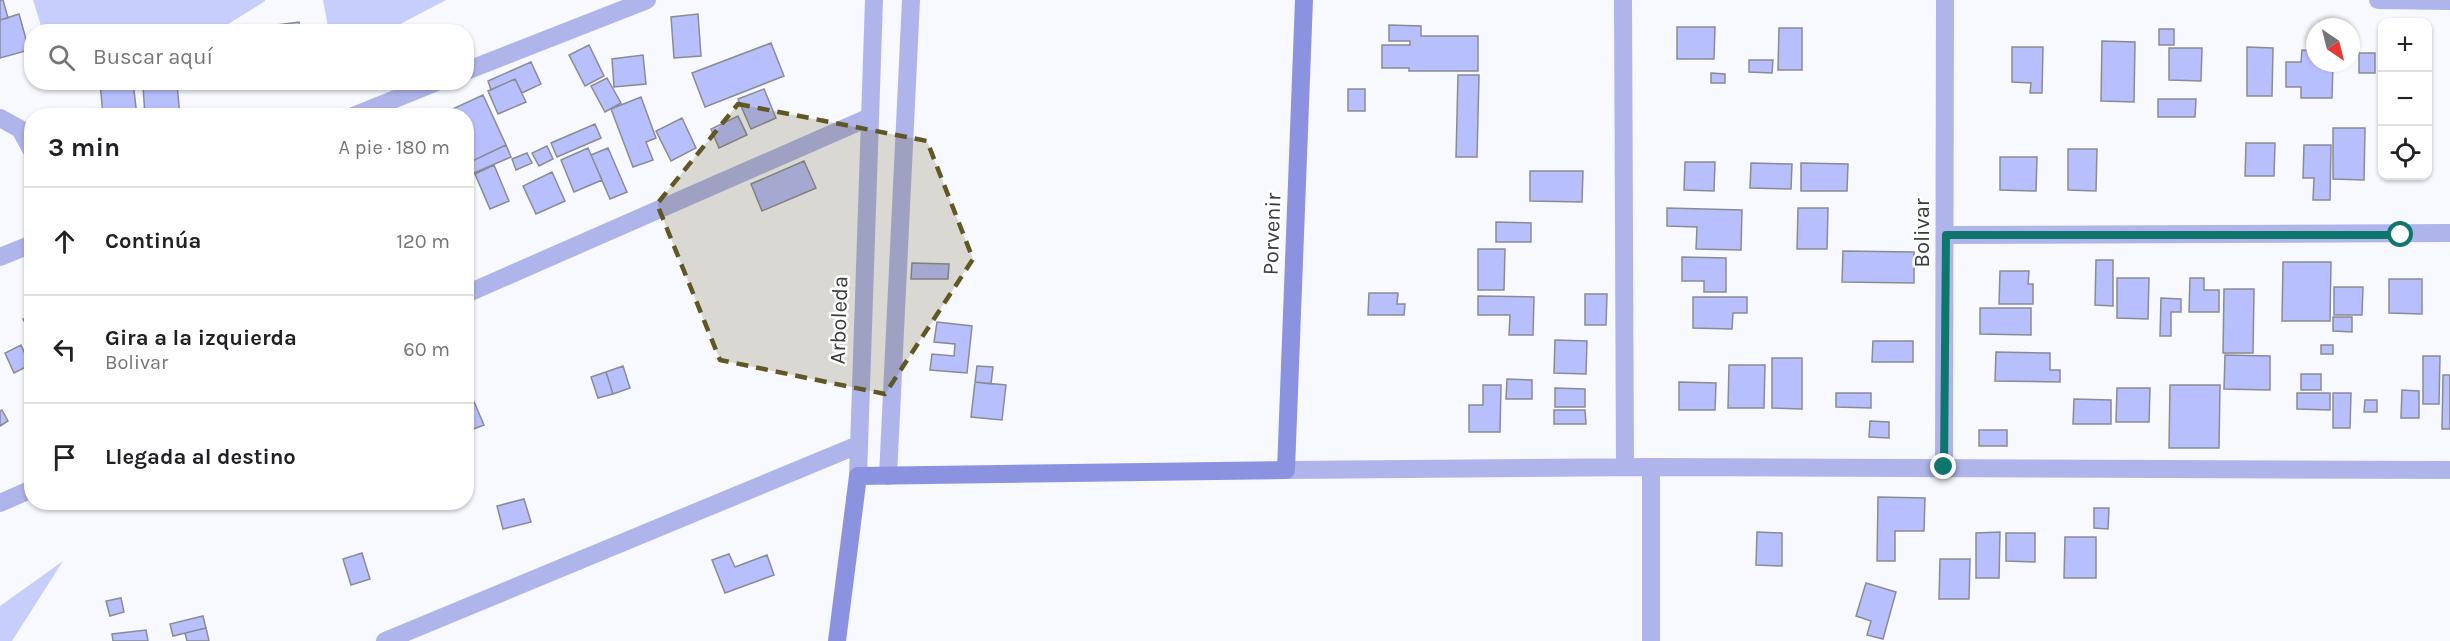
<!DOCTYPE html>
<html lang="es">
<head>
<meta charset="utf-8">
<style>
  :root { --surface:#fff; --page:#f2f2f2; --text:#202124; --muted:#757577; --line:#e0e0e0 }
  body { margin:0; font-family:Karla,sans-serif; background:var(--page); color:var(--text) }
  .controls { position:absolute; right:18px; top:18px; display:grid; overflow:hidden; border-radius:12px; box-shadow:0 2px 4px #0004 }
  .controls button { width:54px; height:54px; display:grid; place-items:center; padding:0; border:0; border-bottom:2px solid var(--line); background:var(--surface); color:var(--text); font:30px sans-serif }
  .compass { position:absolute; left:2306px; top:18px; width:54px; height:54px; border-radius:50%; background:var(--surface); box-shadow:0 2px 4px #0004; rotate:145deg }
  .stop { position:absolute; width:18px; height:18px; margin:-14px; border:4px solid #0f766e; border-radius:50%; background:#fff }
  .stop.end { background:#0f766e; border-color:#fff; box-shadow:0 2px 6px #0008 }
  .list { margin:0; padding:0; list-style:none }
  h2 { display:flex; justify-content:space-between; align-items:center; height:78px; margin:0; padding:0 24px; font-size:26px }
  h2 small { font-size:20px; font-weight:400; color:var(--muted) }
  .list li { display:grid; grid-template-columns:39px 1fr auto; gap:18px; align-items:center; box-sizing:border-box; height:108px; padding:0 24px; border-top:2px solid var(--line) }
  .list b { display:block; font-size:22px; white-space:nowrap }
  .list p { margin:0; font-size:20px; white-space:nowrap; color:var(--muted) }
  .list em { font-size:20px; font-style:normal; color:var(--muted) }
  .icon { flex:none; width:33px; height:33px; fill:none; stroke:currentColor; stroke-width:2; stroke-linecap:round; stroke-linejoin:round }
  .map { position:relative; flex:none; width:2450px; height:641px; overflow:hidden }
  .search { position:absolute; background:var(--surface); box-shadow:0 2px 4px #0004; left:24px; top:24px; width:450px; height:66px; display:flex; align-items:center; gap:15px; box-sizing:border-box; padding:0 21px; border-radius:24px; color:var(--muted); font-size:22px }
  .panel { position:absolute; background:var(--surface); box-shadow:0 2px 4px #0004; left:24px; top:108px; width:450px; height:402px; border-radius:24px }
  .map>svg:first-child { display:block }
  .green { fill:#c8cefc }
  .building { fill:#b7bffd; stroke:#8a8c93; stroke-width:1.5 }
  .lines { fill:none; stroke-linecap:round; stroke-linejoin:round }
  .street { stroke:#afb5eb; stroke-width:18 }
  .secondary { stroke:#8b93e1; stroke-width:18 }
  .route { stroke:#0f766e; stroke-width:8 }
  .marked { fill:#615724; fill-opacity:0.2; stroke:#615724; stroke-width:4.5; stroke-dasharray:12 8; stroke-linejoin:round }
  .labels { text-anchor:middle; stroke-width:5; stroke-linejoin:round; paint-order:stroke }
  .street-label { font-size:22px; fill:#3b3c3f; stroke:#fff }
</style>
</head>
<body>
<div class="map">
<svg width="2450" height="641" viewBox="0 0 2450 641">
  <rect width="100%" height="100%" fill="#f8f9fe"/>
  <path class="green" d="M33 0H265V1L217 31 43 32Z
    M323 0H446L387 31 329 32Z
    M63 561 12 641H0V606Z"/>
  <path class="building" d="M0 0H3L8 18 0 20Z
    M19 14 29 50 0 58V20Z
    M698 14 701 56 674 58 671 17Z
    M299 22 300 32H270L269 26Z
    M1389 25 1421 26V36H1478V71H1409V68H1382V45H1410V41H1389Z
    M1677 27H1715L1714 59H1677Z
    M1779 28H1802V70H1778Z
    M2159 29H2174V45H2159Z
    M2102 41 2135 42 2134 102 2101 101Z
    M771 43 784 76 705 107 692 73Z
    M589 45 604 76 585 86 569 55Z
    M2012 47H2043L2042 93H2030L2031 83 2012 82Z
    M2247 47 2273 48 2272 96H2247Z
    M2169 48H2202L2201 81 2169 80Z
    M2302 50 2315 51V63H2333L2332 98H2301V87H2286V62H2301Z
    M2359 53H2375V73H2359Z
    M643 55 646 84 614 87 612 59Z
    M1749 60H1773L1772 73 1749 72Z
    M531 62 541 84 522 93 515 79 491 90 488 81Z
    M1711 73 1725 74V83H1711Z
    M1458 75H1479L1477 157H1456Z
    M607 78 621 103 605 112 591 86Z
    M515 79 526 102 498 114 488 91Z
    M100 82H133L137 116H103Z
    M177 84 180 116H145L143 86Z
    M764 89 776 118 751 129 738 99Z
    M1348 89H1365V111H1348Z
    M483 95 506 145 470 162 466 156V116H448L446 112Z
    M641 97 656 138 646 142 653 160 633 167 611 109Z
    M2158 99H2196L2195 117H2158Z
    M738 116 747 135 719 148 711 129Z
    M682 118 696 148 671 161 656 131Z
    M595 124 601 138 557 157 551 143Z
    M2333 128H2365L2364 180 2333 179Z
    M2246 143H2275L2274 176H2245Z
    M506 145 511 157 474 173 470 162Z
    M2304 145H2331L2330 200H2313L2314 178H2303Z
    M547 146 553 159 539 166 532 153Z
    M588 148 602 180 574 192 561 160Z
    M608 148 627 192 610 199 591 155Z
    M2068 149H2097L2096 191 2068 190Z
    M527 153 532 163 516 170 512 159Z
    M2000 157H2037L2036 191 2000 190Z
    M804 161 816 188 762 211 751 184Z
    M1685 162H1715L1714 191 1684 190Z
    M1751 163 1792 164 1791 189 1750 188Z
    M1801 163 1848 164 1847 191H1801Z
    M494 165 509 201 490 209 475 174Z
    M1530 171H1583L1582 202 1530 201Z
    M552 172 565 201 536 214 523 186Z
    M1667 208 1742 210 1741 250 1696 249 1697 227 1667 226Z
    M1798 208H1828L1827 249H1797Z
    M1496 222 1531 223V242H1496Z
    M1478 249H1505L1504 290H1478Z
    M1843 251 1914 252V283L1842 282Z
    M1682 257 1726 258V292H1704V281H1682Z
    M2096 260H2113V306L2095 305Z
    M2283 262H2331L2330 321H2282Z
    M912 263 949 264 948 279H911Z
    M2000 271H2029L2028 284H2033V304H1999Z
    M2117 278H2149L2148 319 2117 318Z
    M2190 278H2204V290H2219V312H2189Z
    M2389 279H2422V314L2389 313Z
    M2334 287H2363L2362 315H2334Z
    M2224 289H2254L2253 353H2223Z
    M1369 293H1398L1397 304H1405L1404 315H1368Z
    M1585 294H1607L1606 325H1585Z
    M1478 296 1534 297 1533 335H1509L1510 315H1478Z
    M1693 297H1747V313H1733L1732 329 1693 328Z
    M2161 298 2181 299V312H2171V336H2160Z
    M1980 308H2031V335L1980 334Z
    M32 315V336L23 319Z
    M2333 317H2352V332L2333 331Z
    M937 322 972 326 967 373 930 370 932 354 954 356 955 344 934 342Z
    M1555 340 1587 341 1586 374 1554 373Z
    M1873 341H1913V362H1872Z
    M21 345 30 365 14 373 5 353Z
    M2321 345H2333V354H2321Z
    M1996 352 2050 353V370H2060V382L1995 381Z
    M2225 355 2270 356V390L2224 389Z
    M2423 356H2440L2439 404H2423Z
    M1772 358H1802V409L1772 408Z
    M1729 365H1765L1764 408H1728Z
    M623 366 630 388 613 394 606 372Z
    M977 366 993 367 991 384 975 382Z
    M606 372 613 394 598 398 591 377Z
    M2301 374H2321V390H2301Z
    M2443 375H2450V429H2442Z
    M1507 379 1532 380V399H1506Z
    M975 382 1006 385 1002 420 971 417Z
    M1679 382 1716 383 1715 410H1679Z
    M466 383 484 425 466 432Z
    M1483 385H1501L1500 432H1469V405H1483Z
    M2170 385H2220L2219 448H2169Z
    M1555 388 1585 389V407H1555Z
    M2117 388H2150L2149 422H2116Z
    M2402 390 2419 391V418H2401Z
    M1836 393H1871V408L1836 407Z
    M2297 393H2330V410L2297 409Z
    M2333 393H2351L2350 428H2333Z
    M2074 399 2111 400V424H2073Z
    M2365 400H2377V412H2364Z
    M2 410 8 421 0 426V411Z
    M1554 410H1585L1586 424H1554Z
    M1870 421 1889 422V438L1869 437Z
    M1979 430H2007V446H1979Z
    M1878 497 1925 498 1924 531H1895V561H1877Z
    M524 499 531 522 503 529 497 506Z
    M2094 508H2109L2108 529 2094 528Z
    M1757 532 1782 533V566L1756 565Z
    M2000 532 1999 578H1976V533Z
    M2006 533H2035V562L2006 561Z
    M2065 537H2096V578H2064Z
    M362 553 370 579 351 585 343 559Z
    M729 554 735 567 767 555 774 575 725 593 712 560Z
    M1940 559H1970L1969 599H1939Z
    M1866 583 1896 592 1883 639 1867 635 1871 621 1856 616Z
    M121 598 124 612 110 616 106 601Z
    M203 616 206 628 173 636 170 624Z
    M206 628 209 641H187L185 633Z
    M146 630 148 641H113L112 634Z"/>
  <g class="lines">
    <path class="street" d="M1623 0 1625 467
      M2378 0 2450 1
      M466 71 647 0
      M353 116 437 82
      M0 118 20 129 32 151
      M1946 235 2450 233
      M0 257 32 244
      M466 294 870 117
      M1651 467V641
      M1944 467 1945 0
      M1286 470 1651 467 2450 470
      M858 476 874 0
      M888 476 911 0
      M0 503 32 489
      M385 641 858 445"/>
    <path class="secondary" d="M837 641 858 476 1286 470 1304 0"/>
  </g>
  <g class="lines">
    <path class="route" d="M1944 467 1946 235H2401"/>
  </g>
  <path class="marked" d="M738 104 927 141 973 259 885 394 720 360 657 204Z"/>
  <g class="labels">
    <g class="street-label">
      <text transform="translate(1921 233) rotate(-90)" y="8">Bolivar</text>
      <text transform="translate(1271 234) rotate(-88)" y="8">Porvenir</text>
      <text transform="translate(838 320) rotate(-88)" y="8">Arboleda</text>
    </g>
  </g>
</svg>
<div class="controls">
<button>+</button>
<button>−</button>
<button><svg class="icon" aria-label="locate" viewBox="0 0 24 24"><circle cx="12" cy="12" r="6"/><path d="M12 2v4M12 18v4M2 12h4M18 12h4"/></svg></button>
</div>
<svg class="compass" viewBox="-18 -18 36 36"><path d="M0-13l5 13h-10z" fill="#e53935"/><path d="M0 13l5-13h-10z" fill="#757577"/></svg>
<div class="stop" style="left:2401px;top:235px"></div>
<div class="stop end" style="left:1944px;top:467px"></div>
<div class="search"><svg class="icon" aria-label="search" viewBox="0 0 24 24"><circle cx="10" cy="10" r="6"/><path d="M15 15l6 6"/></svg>Buscar aquí</div>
<section class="panel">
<h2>3 min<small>A pie · 180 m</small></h2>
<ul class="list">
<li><svg class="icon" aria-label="ahead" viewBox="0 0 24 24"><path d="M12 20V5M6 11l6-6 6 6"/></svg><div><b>Continúa</b></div><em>120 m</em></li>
<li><svg class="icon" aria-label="left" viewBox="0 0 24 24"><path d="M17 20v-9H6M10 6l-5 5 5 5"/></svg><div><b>Gira a la izquierda</b><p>Bolivar</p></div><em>60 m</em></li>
<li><svg class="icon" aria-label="arrive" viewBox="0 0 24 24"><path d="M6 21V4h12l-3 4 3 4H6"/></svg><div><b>Llegada al destino</b></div></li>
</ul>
</section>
</div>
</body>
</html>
